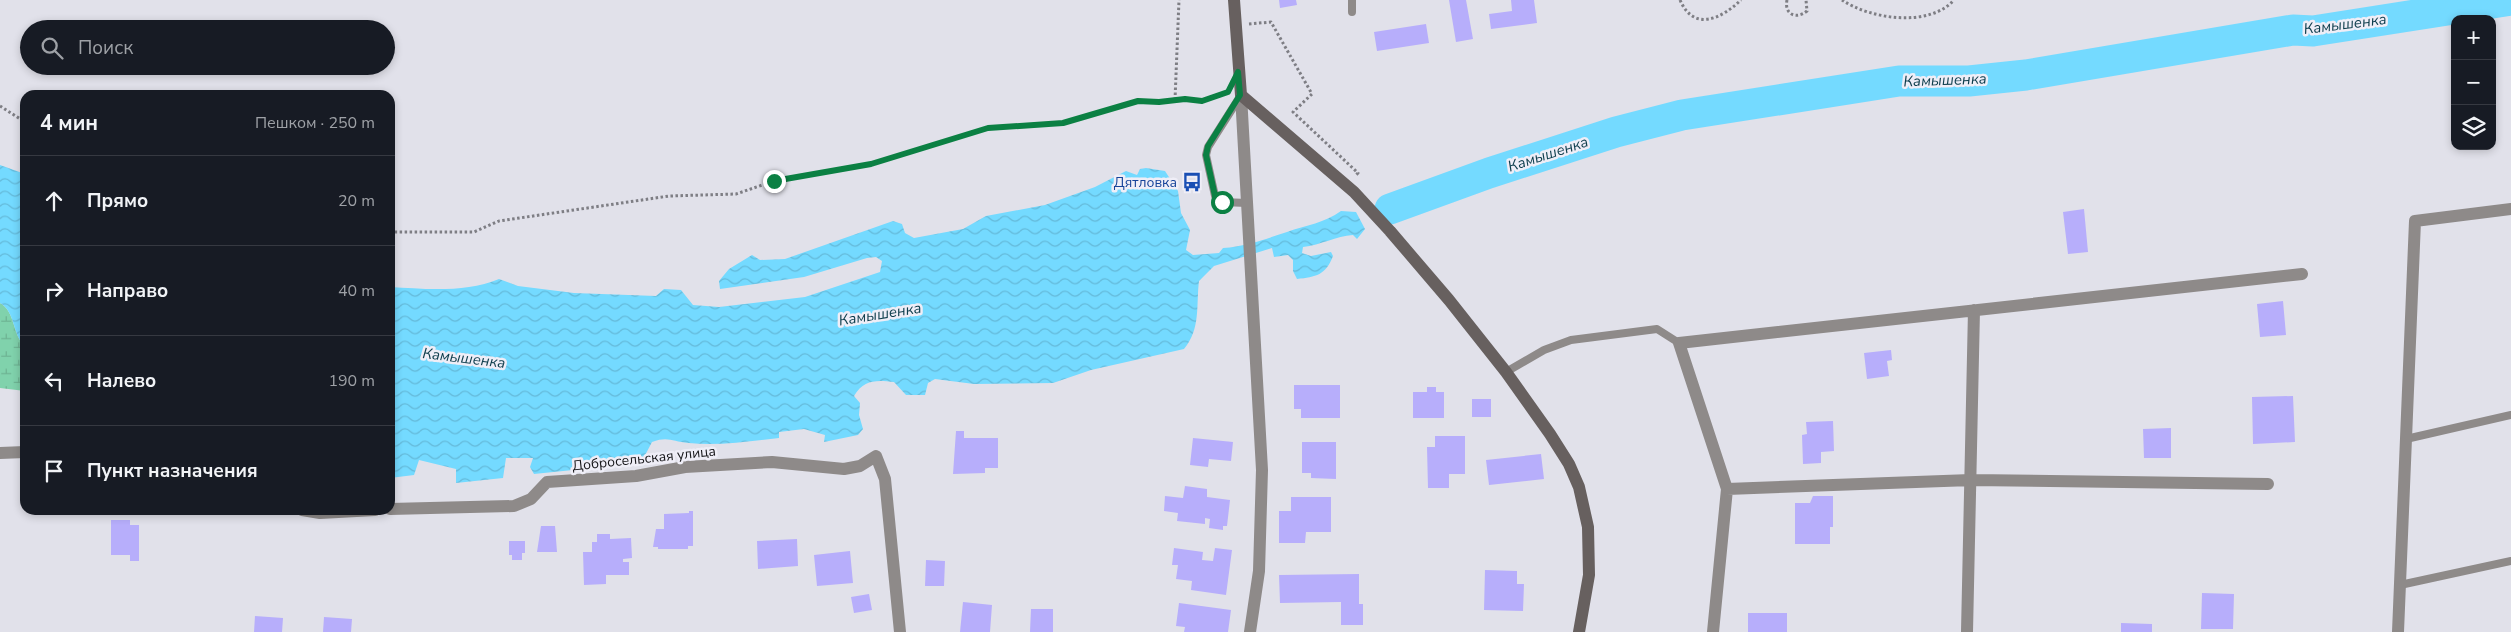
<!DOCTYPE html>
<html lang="ru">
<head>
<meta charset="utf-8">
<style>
  :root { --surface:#171b24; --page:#20242c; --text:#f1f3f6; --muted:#9ea1a6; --line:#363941 }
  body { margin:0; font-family:"Nunito Sans",sans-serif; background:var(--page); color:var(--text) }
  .controls { position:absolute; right:15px; top:15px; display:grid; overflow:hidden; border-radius:10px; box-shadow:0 2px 8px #0003 }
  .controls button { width:45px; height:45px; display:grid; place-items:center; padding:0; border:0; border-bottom:1px solid var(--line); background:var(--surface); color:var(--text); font:25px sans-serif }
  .stop { position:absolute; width:15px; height:15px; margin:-11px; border:4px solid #0b8043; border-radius:50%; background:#fff }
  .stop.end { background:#0b8043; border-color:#fff; box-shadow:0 1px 5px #0008 }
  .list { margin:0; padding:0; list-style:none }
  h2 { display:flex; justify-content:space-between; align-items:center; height:65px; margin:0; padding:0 20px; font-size:21px }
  h2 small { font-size:16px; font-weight:400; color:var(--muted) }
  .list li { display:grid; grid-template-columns:32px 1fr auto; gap:15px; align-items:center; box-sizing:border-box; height:90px; padding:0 20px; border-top:1px solid var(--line) }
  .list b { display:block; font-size:19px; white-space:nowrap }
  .list em { font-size:16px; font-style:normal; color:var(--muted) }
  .icon { flex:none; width:28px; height:28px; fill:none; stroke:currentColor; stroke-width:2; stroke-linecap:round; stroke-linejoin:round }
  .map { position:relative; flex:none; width:2511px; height:632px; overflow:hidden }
  .search { position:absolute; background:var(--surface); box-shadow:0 2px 8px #0003; left:20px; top:20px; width:375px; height:55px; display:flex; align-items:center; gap:12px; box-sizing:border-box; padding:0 18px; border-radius:28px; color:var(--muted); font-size:19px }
  .panel { position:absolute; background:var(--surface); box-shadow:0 2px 8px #0003; left:20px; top:90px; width:375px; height:425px; border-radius:15px }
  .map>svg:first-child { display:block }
  .wetland { fill:url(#wetland-marsh) }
  .water { fill:url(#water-waves) }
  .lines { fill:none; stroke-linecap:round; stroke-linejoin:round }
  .river { stroke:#74daff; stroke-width:31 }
  .building { fill:#b7aefb }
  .path { stroke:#7e7e84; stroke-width:3; stroke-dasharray:2.5 2.5; stroke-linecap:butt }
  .lane { stroke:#8e8a89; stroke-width:8 }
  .street { stroke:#8e8a89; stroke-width:12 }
  .secondary { stroke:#67605f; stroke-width:12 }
  .route { stroke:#0b8043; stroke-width:6 }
  .labels { text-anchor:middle; stroke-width:5; stroke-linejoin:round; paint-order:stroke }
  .transit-label { font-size:14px; fill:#164399; stroke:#efeef7; text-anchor:end }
  .street-label { font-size:14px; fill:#17171a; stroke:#efeef7 }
  .water-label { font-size:15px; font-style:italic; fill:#0d3d4c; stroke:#efeef7 }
</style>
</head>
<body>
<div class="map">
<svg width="2511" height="632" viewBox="0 0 2511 632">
  <defs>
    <pattern id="wetland-marsh" width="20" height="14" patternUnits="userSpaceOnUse" patternTransform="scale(1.25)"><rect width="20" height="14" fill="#80d2ac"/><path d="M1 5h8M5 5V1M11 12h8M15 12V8" fill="none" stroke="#6eb493"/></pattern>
    <pattern id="water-waves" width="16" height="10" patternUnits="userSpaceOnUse" patternTransform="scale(1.25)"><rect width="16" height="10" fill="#74daff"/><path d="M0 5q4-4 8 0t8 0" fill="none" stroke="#64bada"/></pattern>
  </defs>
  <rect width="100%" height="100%" fill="#e1e1ea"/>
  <path class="wetland" d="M0 303C16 312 12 335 25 346V391L0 388Z"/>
  <path class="water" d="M0 165 25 174V346C12 335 16 312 0 303Z
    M1146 168 1165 171 1178 191 1181 213 1190 230 1186 250 1193 255 1219 253 1223 248C1247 246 1265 239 1287 232 1306 225 1325 223 1341 211L1356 212 1365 229 1357 239 1353 235C1336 236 1321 245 1303 247L1302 253 1311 256 1331 252 1333 256C1326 275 1316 277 1297 279L1293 271V260L1288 255 1274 257 1272 248 1214 266 1199 281C1196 305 1201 329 1184 349L1091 370 1053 383 974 384 935 379 928 383 925 395H906L894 382C877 380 864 379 854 396L860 403 859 415 863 429 858 435 824 442 825 435 804 429 779 432V438C750 441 718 446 689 443 672 442 669 436 652 442L641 463 534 474 530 467 533 458H506L503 478 456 483V469L419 460 414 475 390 478V287C426 289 465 293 499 279L518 286 574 293 656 296 664 289 681 290 693 305 719 307 805 297 880 272 882 261 876 257 867 258 804 277 720 289 719 281 729 269 752 255 760 260 785 259 893 221 902 224 905 233 914 238 963 229 986 216 1045 205 1095 187 1126 171 1137 175 1140 169Z"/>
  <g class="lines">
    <path class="river" d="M1390 209 1489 173 1616 132 1682 115 1899 81H1969L2026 75 2293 30 2313 31 2511 0"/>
  </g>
  <path class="building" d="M1279 0H1296L1297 5 1280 8Z
    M1449 0H1466L1473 39 1456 42Z
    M1511 0H1534L1537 23 1491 29 1489 14 1512 11Z
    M1426 24 1429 43 1377 51 1374 32Z
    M2084 209 2088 252 2068 254 2063 212Z
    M2283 301 2286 335 2260 337 2257 304Z
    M1891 350 1892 360 1887 361 1889 376 1867 379 1864 353Z
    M1294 385H1340V418H1301V409H1294Z
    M1427 387H1436V392H1444V418H1413V392H1427Z
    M2293 396 2295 442 2253 444 2252 397Z
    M1472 399H1491V417H1472Z
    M1833 421 1834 451 1821 452V463L1803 464 1802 435 1807 434 1806 422Z
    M2171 428V458H2144L2143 429Z
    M956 431H964V438H998V468H985V473L953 474Z
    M1435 436H1465V474H1449V488H1428L1427 447H1435Z
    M1193 438 1233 442 1231 461 1209 459 1208 467 1190 465Z
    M1302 442H1336V479L1311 478V473H1302Z
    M1541 454 1544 479 1489 485 1486 460Z
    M1185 486 1207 489V497L1230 500 1227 526H1223V530L1209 528 1210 519 1205 518V524L1177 521 1178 513 1164 511 1165 496 1183 498Z
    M1813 496H1833V527H1830V544H1795V503H1810Z
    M1291 497H1331V532H1306L1305 543H1279V511H1291Z
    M689 511H693V546H688V549H658V547H653L656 529H664V514L689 513Z
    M111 520H130V525H139V561H130V555H111Z
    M541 526H555L557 552H537Z
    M597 534H610V539L631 538 632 558 623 559V562H629V575H606V584L584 585 583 552H592V542H597Z
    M797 539 798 566 758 569 757 541Z
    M509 541H525V553H522V560H512V555H509Z
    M1174 548 1203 552 1202 560 1213 561 1215 548 1232 550 1226 595 1191 590 1192 581 1176 579 1178 565H1172Z
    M850 551 853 583 817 586 814 555Z
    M926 560 945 561 944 586H925Z
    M1485 570 1517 571V584H1524L1523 611 1484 610Z
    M1359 574V604H1363V625H1341V602L1280 603 1279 575Z
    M2202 593 2234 594 2233 629H2201Z
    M869 594 872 610 854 613 851 597Z
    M963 602 992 605 990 632H960Z
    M1179 603 1231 610 1228 632H1184L1185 627 1176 626Z
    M1031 609H1053V632H1030Z
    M1748 613H1787V632H1748Z
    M255 616 283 618 282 632H254Z
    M324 617 352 619 351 632H323Z
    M2121 623 2152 624V632H2121Z"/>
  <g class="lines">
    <path class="path" d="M1680 0C1694 32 1721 19 1741 0
      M1787 0C1784 14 1796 20 1807 11L1806 0
      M1842 0C1870 19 1929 28 1954 0
      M1249 24 1271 22 1312 94 1293 112 1358 173 1356 175
      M1175 100 1179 0
      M0 106 25 122
      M390 230 395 232H474L499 221 669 196 736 194 774 181 871 164 988 128 1063 123 1138 101 1159 102 1185 99 1202 101 1228 92"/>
    <path class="lane" d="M1352 0V12
      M1241 95 1208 147 1206 155 1215 196 1222 202 1247 203
      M1506 372 1544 350 1571 340 1657 329 1679 343
      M2406 439 2511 415
      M2400 585 2511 561"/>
    <path class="street" d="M1241 95 1262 470 1259 571 1250 632
      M0 453 25 452
      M1727 489 1971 480 2268 484
      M390 509 514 506 531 499 547 482 636 476 685 467 772 462 844 469 860 466 876 456 885 479 900 632
      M302 510 320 513 375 510
      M1713 632 1727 489 1679 343 2302 274
      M1967 632 1974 310
      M2398 632 2415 221 2511 209"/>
    <path class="secondary" d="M1234 0 1241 95 1354 192 1390 231 1449 300 1506 372 1550 434 1569 464 1579 487 1588 527 1589 575 1579 632"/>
  </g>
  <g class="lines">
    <path class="route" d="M774 181 871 164 988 128 1063 123 1138 101 1159 102 1185 99 1202 101 1228 92 1238 72 1240 95 1208 146 1206 155 1215 196 1222 202"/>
  </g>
  <defs>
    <symbol id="bus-bare" viewBox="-9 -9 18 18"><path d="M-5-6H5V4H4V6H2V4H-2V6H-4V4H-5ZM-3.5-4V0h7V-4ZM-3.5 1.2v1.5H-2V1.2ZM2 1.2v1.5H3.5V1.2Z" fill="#1a4fb4" stroke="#efeef7" stroke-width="2.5" paint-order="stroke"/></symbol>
  </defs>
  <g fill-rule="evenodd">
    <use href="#bus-bare" x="1178" y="168" width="28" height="28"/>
  </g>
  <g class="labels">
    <g class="transit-label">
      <text x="1177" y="187">Дятловка</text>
    </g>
    <g class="street-label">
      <text transform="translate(644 458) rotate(-6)" y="5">Добросельская улица</text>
    </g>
    <g class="water-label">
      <text transform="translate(2345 24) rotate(-7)" y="5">Камышенка</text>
      <text transform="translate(1945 80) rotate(-2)" y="5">Камышенка</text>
      <text transform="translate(1548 154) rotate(-18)" y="5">Камышенка</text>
      <text transform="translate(880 314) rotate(-9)" y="5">Камышенка</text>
      <text transform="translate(464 358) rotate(7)" y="5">Камышенка</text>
    </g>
  </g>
</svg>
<div class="controls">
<button>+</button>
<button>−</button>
<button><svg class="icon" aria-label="layers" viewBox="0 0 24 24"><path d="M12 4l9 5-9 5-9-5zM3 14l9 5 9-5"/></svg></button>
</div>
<div class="stop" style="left:1222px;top:202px"></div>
<div class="stop end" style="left:774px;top:181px"></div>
<div class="search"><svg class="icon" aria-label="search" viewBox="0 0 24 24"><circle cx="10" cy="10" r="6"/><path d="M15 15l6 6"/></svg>Поиск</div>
<section class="panel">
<h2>4 мин<small>Пешком · 250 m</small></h2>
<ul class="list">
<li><svg class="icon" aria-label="ahead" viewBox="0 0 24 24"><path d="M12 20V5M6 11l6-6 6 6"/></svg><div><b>Прямо</b></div><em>20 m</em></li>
<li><svg class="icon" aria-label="right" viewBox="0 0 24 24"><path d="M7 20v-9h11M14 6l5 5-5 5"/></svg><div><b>Направо</b></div><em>40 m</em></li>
<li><svg class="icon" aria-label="left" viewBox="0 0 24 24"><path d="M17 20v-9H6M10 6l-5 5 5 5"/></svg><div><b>Налево</b></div><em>190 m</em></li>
<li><svg class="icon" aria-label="arrive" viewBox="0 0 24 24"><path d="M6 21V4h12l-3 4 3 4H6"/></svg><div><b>Пункт назначения</b></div></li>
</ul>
</section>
</div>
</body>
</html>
